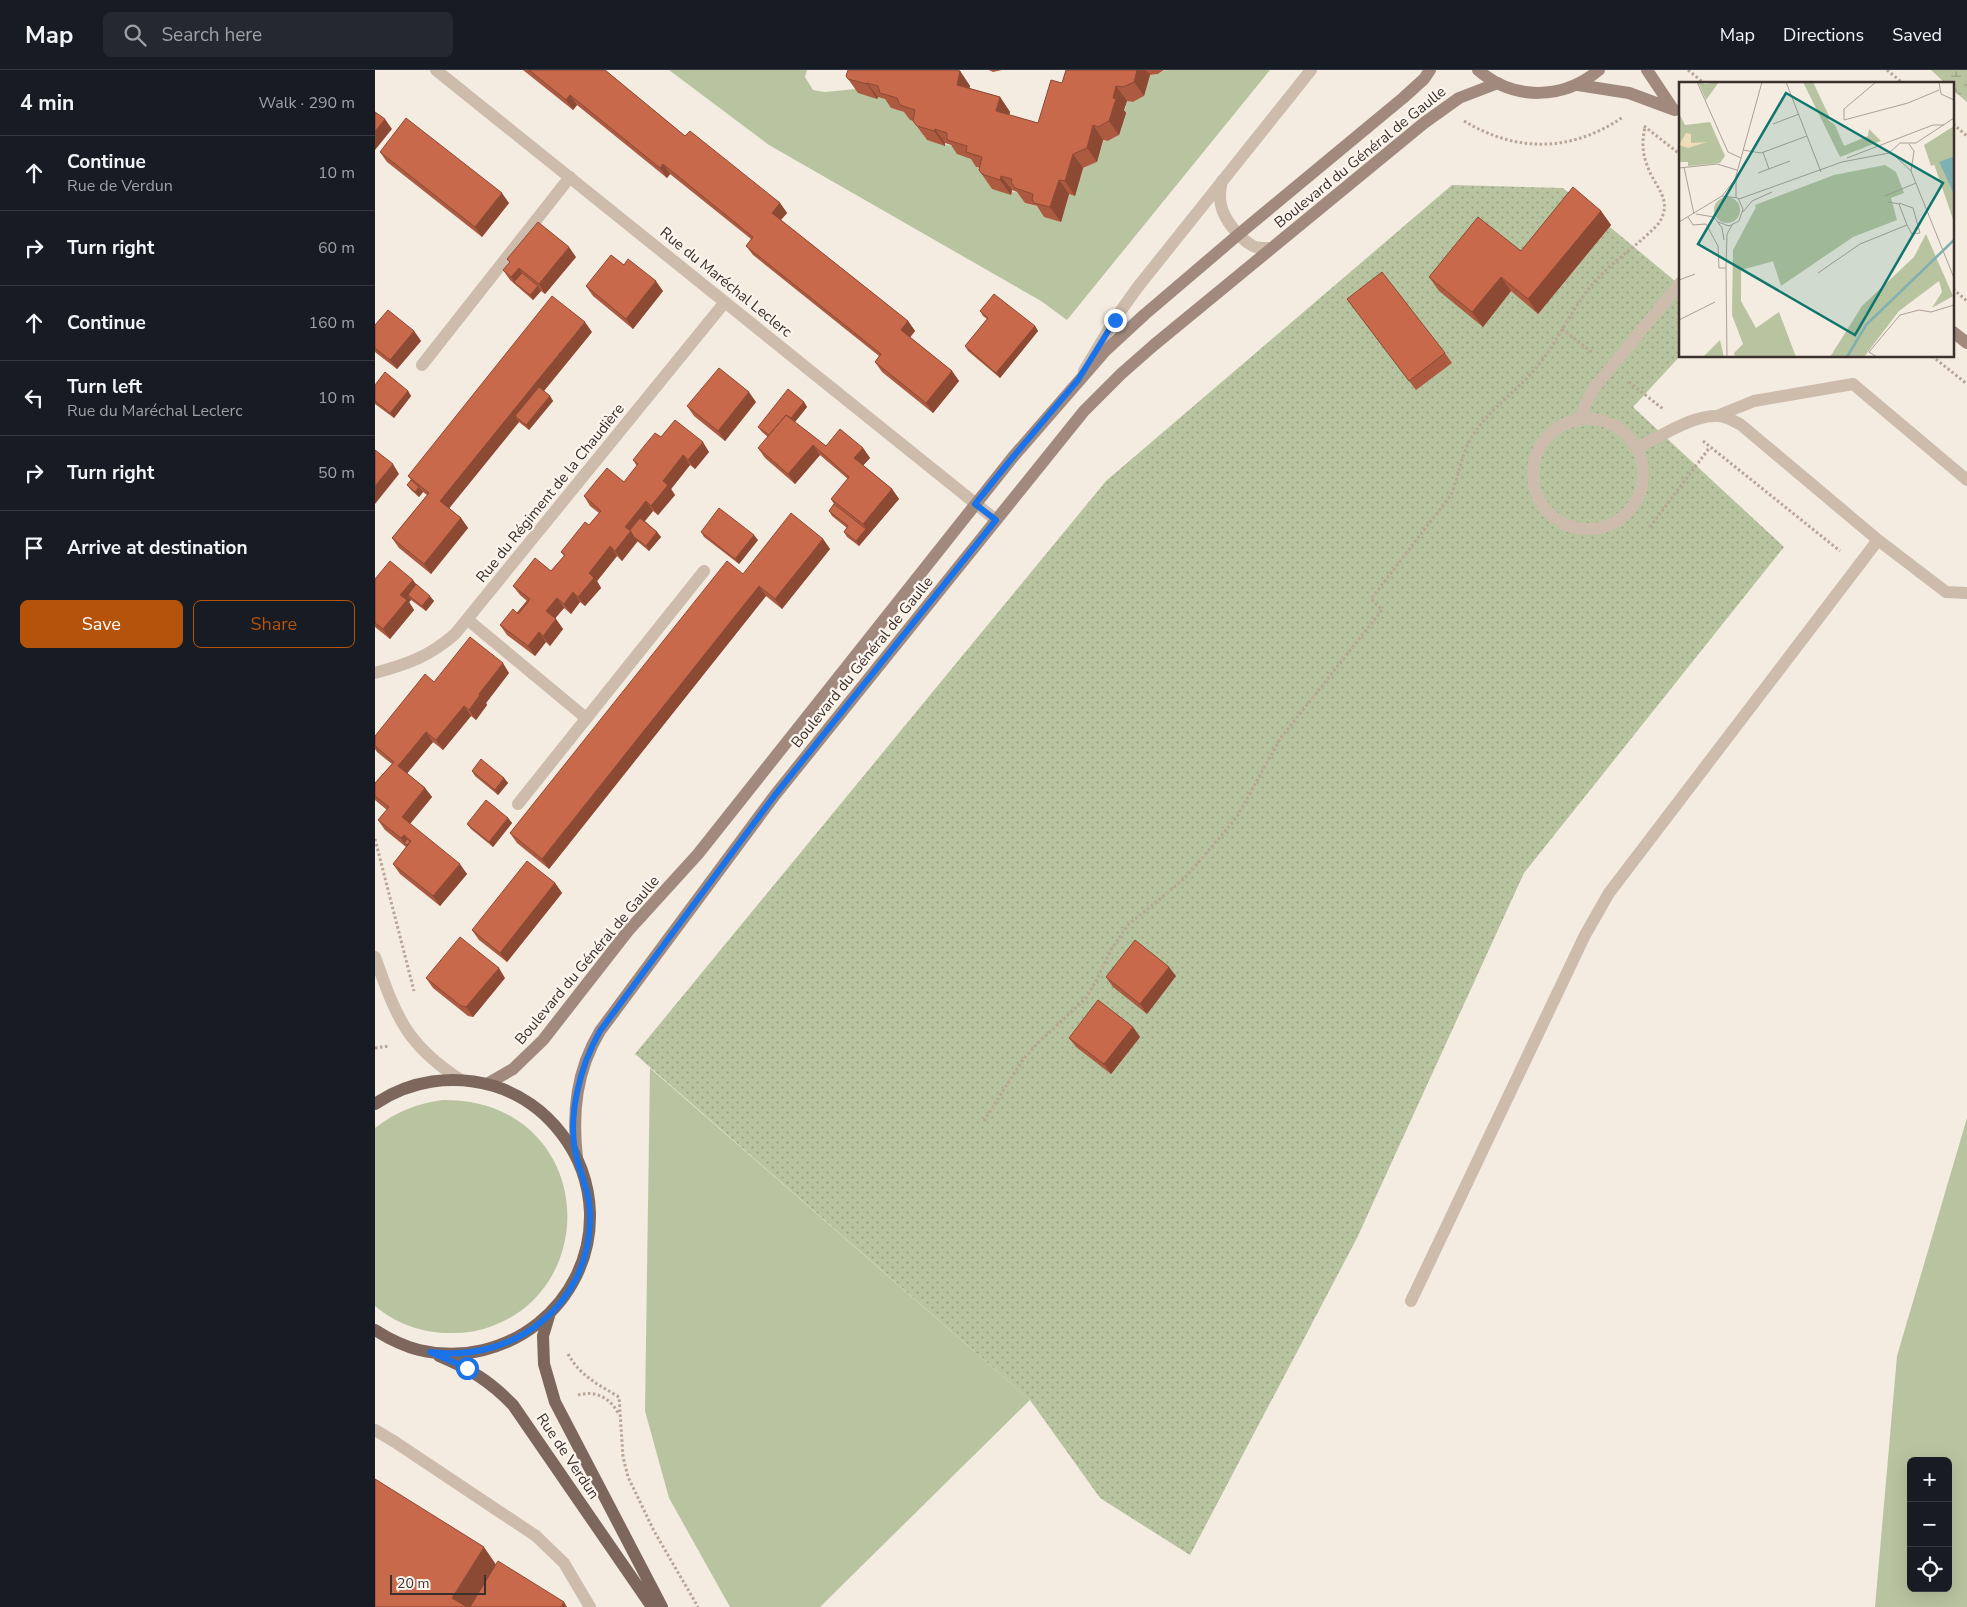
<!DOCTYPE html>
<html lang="en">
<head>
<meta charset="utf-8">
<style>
  :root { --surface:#171b24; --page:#242831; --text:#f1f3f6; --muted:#9ea1a6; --line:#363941; --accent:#b45309 }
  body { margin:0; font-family:"Nunito Sans",sans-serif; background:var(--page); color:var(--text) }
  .controls { position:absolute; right:15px; bottom:15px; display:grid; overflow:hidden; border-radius:8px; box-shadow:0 5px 20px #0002 }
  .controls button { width:45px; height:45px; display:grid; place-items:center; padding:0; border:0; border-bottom:1px solid var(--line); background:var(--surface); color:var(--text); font:25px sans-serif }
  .scale { position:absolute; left:15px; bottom:12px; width:96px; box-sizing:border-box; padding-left:5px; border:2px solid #3b302b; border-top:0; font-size:14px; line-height:18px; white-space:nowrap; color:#3b302b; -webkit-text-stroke:4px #fbf5ee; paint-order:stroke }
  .stop { position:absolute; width:15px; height:15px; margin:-11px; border:4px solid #1a73e8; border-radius:50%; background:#fff }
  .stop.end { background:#1a73e8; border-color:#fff; box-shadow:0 1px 5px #0008 }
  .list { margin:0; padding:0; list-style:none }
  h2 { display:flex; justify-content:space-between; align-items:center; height:65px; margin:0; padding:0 20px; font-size:21px }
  h2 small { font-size:16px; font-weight:400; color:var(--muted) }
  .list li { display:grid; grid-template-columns:32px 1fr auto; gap:15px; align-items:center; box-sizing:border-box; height:75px; padding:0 20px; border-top:1px solid var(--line) }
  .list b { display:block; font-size:19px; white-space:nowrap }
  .list p { margin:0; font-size:16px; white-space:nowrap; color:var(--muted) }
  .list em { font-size:16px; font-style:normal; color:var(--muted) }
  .actions { display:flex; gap:10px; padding:15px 20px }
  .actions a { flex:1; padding:11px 0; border:1px solid var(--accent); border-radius:8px; text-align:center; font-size:18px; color:var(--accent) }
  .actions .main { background:var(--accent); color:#fff }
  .icon { flex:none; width:28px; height:28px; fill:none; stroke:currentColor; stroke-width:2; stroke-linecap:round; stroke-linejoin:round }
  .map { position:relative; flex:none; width:1592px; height:1537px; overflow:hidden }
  header { display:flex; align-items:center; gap:30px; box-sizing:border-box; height:70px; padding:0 25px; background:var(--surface); border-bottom:1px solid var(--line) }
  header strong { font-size:24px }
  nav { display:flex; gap:28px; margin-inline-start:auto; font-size:18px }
  .search { width:350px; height:45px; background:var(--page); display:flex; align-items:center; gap:12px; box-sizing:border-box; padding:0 18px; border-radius:8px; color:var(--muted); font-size:19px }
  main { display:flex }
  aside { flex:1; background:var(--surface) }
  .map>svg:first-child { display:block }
  .green { fill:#b8c4a0; fill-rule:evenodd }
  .wetland { fill:url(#wetland-marsh) }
  .park { fill:url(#park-dots) }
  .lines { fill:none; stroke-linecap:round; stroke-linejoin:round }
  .path { stroke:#b9a596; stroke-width:3; stroke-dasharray:2.5 2.5; stroke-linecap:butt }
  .lane { stroke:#cdbbac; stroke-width:12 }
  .street { stroke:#cdbbac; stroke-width:12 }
  .secondary { stroke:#a18a7d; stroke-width:12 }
  .primary { stroke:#7d675c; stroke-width:12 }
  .wall { fill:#ac5a40 }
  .shaded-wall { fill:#8c4a34 }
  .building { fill:#c8694b; stroke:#8c4a34 }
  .route { stroke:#1a73e8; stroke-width:6 }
  .labels { text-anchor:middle; stroke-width:4.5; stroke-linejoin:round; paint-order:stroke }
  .street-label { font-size:15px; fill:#3b302b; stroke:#fbf5ee }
  .inset-river { fill:none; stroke:#7fb0b2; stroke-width:2.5 }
  .inset-road { fill:none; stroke:#aaa098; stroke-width:1 }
  .view { fill:#0f766e; fill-opacity:0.15; stroke:#0f766e; stroke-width:2.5 }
  .inset-edge { fill:none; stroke:#3b302b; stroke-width:2.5 }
</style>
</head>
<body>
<header>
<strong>Map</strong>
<div class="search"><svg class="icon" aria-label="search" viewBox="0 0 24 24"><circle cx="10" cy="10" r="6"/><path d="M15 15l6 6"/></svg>Search here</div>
<nav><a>Map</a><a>Directions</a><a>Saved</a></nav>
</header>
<main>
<aside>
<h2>4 min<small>Walk · 290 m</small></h2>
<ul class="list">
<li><svg class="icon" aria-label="ahead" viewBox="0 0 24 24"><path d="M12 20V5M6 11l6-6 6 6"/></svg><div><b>Continue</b><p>Rue de Verdun</p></div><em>10 m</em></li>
<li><svg class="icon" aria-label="right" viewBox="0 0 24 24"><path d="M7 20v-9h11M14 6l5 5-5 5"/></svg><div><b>Turn right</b></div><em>60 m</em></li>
<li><svg class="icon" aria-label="ahead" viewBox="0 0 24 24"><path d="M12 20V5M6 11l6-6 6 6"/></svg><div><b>Continue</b></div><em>160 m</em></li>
<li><svg class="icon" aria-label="left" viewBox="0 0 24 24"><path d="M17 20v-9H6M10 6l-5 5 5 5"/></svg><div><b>Turn left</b><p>Rue du Maréchal Leclerc</p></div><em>10 m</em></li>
<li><svg class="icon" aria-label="right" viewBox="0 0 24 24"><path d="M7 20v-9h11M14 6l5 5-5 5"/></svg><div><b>Turn right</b></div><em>50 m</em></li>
<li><svg class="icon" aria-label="arrive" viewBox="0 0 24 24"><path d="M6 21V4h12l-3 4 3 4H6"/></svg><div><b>Arrive at destination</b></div></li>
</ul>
<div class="actions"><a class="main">Save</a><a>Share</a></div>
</aside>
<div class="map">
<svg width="1592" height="1537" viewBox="0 0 1592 1537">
  <defs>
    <pattern id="wetland-marsh" width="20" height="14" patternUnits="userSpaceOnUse" patternTransform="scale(1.25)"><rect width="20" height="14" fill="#b8c4a0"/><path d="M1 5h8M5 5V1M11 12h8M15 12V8" fill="none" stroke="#97a083"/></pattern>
    <pattern id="park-dots" width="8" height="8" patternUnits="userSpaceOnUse" patternTransform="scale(1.25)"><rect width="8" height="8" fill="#b8c4a0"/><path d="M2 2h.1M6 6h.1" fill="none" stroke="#97a083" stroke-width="1.8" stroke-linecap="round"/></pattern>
  </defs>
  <rect width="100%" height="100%" fill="#f4ebe1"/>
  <path class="green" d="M294 0H432L430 7 438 20 450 22 481 19 514 30 516 38 533 43 535 50 550 54 548 65 552 70 582 77 602 91 601 97 605 99 617 119 647 123 646 127 650 133 668 138 685 152 694 124 700 125 708 98 722 92 728 70 733 71 744 65 752 31 758 32 769 26 775 5 783 4 790 0H895L692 250 666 231 394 75Z
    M275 998 655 1330 445 1537H355L294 1428 270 1341Z
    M68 1030C92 1030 115 1034 137 1047 207 1088 211 1191 147 1240 128 1254 104 1263 80 1263 51 1264 22 1255 0 1236V1058C21 1042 42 1033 68 1030Z
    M1592 1048V1537H1500L1522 1286ZM1536 1391H1573V1518H1536Z"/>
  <path class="wetland" d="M1556 0H1592V32L1578 20V14H1571Z"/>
  <path class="park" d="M1077 115 1188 118 1306 216V285L1258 337 1409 477 1149 803 982 1168 815 1485 725 1428 655 1330 260 984 731 411Z"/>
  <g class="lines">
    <path class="path" d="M1313 0 1330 14
      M1512 0 1529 14
      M1089 51C1142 83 1197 82 1248 47
      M1578 54 1592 66
      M1269 56 1306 85
      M1578 219 1592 231
      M1187 259 1218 283
      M1557 286 1592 314
      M1254 312 1288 339
      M1328 371 1465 481
      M1275 457 1335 377
      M0 769 39 921
      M0 978 15 976
      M609 1051 647 991 663 973 711 928 720 913 737 878 753 855 809 809 862 747 905 669 1007 540 996 529 1076 425C1085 403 1086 382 1100 362 1119 335 1147 317 1166 292 1187 264 1200 232 1224 207 1243 187 1266 173 1284 153 1299 129 1279 117 1272 95 1267 82 1267 71 1270 57
      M193 1284C205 1306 224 1315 244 1327L248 1387 253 1407 279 1461 323 1537
      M203 1325C221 1320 236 1328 244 1345"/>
    <path class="lane" d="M1342 346 1379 331 1478 314 1592 410
      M1158 404a55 55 0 1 1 110 0a55 55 0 1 1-110 0Z
      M1205 350 1212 331 1219 318 1306 212
      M1503 470 1571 522 1592 523
      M1036 1231 1210 865 1234 823 1503 470 1365 354C1358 351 1351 346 1343 346 1318 344 1284 368 1261 378
      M0 1360 20 1372 161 1466 189 1493 215 1537"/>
    <path class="street" d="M61 0 621 450
      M847 111C845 119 844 127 846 135 849 150 865 169 878 176 884 179 891 178 897 178
      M47 295 195 107
      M709 301 740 249 762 218 936 0
      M93 550 211 648
      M0 603C32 594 54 587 80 564L350 232
      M143 734 329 501
      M0 887C21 946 31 975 86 1010"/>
    <path class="secondary" d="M1103 0C1139 31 1188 30 1224 0
      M1272 0 1298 39
      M1203 15 1254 23 1300 40
      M1578 262 1592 273
      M112 1014 138 999 168 970 253 861 323 784 638 387 730 281 769 245 864 164 1028 28 1049 9 1055 0
      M202 1088C197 1043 201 1001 225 961L400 725 709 341 746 304 779 275 1049 53 1084 28 1123 13"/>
    <path class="primary" d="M0 1034C35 1010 78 1004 119 1016 145 1024 169 1041 186 1063 204 1086 214 1114 215 1143 217 1233 132 1301 44 1280 28 1276 14 1269 0 1260
      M174 1246 168 1266 169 1294 180 1332 287 1537
      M64 1286C95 1299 115 1311 138 1335L277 1537"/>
  </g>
  <path class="wall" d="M148 0H230L310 66 405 133 412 143 406 150 533 251 540 261 535 267 577 301 584 311 558 343 507 302 500 292 504 286 378 185 371 176 376 169 295 104 292 108 202 35 198 40Z
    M614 0H627L618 2Z
    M691 0H789L783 4 775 5 769 26 758 32 752 31 749 40 751 43 744 65 733 71 728 70 722 92 708 98 700 126 694 124 686 152 669 147 662 136 650 133 642 122 637 120 636 125 617 119 604 100 605 98 601 97 596 89 582 84 576 75 570 73V76L552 70 538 51 535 50 529 42 516 38 510 29 503 27 502 29 483 23 471 6 585 1 595 16 594 18 625 27 635 42 634 45 663 53 687 13Z
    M5 82 134 133 107 167 12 92Z
    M1226 141 1236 155 1163 244 1136 221 1108 257 1064 221 1054 207 1146 181Z
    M201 187 170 224 166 221 158 230 135 210 128 200 135 193 132 189Z
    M249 195 288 221 258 259 218 226 211 216Z
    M972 229 1070 283 1077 293 1041 320Z
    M605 241 660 256 663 261 625 308 593 281 590 276 612 249 608 246Z
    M0 255 39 261 46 271 22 299 0 282Z
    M217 262 169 321 175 326 178 331 154 360 144 352 74 438 86 448 93 458 56 504 24 478 17 468 52 425 48 422 44 427 36 420 32 415 36 410 33 406Z
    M0 315 33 321 36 326 19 348 0 334Z
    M381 332 350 371 319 346 312 336Z
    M429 332 432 337 420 352 451 376 488 378 495 388 488 395 517 419 524 429 484 476 472 467 469 462 472 458 457 446 454 441 459 434 456 429 473 409 445 385 420 414 390 388 383 378 393 367 387 362 383 357Z
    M286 367 334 382 320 399 315 395 296 419 300 425 283 445 278 441 270 451 282 462 286 467 274 481 262 471 247 491 242 486 222 511 226 518 210 536 205 532 196 544 189 538 180 548 188 559 175 576 171 572 160 586 132 565 125 555 142 543 152 531 145 525 138 516 176 501 189 486 186 482 214 455 224 443 215 436 209 426 249 412 262 396 258 390Z
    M326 462 383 470 364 494 329 467Z
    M448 469 455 479 407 539 391 526 174 799 142 773 135 763 368 504Z
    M0 509 41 514 59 531 51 541 36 530 34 532 39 540 15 569 0 557Z
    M134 603 111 633 112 635 101 650 96 646 68 680 58 672 32 703 50 718 57 727 35 754 92 804 65 836 25 804 18 794 31 777 10 760 3 750 12 740 0 730V713L17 694 2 682 0 679V666L59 612Z
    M97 701 129 708 133 713 123 725 100 706Z
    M133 748 137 753 118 777 96 759 92 754Z
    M180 813 187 823 132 892 104 870 97 860Z
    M801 906 772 944 738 917 731 907Z
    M51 908H130L98 947 93 946 58 918Z
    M758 957 765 967 736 1004 701 977 694 968Z"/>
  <path class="shaded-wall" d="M762 0H771L775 5 769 26 759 12Z
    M585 1 595 16 593 26 582 15Z
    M492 13 503 27 502 29 492 14Z
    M741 16 752 31 749 40 751 43 744 65 734 51 738 28Z
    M195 25 202 35 198 40 191 30Z
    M625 27 635 42 631 55 621 41Z
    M10 49 17 59 0 80V61Z
    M718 55 728 70 722 92 712 78Z
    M560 59 570 73V76L559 61Z
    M698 84 708 98 700 126 690 111Z
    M288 94 295 104 292 108 285 98Z
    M626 106 637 120 636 125 625 110Z
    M684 110 694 124 686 152 675 137Z
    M127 123 134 133 107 167 100 157Z
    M405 133 412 143 404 152 397 143Z
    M1226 141 1236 155 1163 244 1153 229Z
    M194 177 201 187 170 224 164 214Z
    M144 198 150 208 139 212 143 217 136 207Z
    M1126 207 1136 221 1108 257 1097 242Z
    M281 211 288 221 258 259 251 249Z
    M163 216 166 221 158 230 155 225Z
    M533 251 540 261 533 270 526 260Z
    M210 252 217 262 145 350 140 346 144 352 72 441 65 431Z
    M660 256 663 261 625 308 621 303Z
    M39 261 46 271 22 299 15 290Z
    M577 301 584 311 558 343 551 333Z
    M33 321 36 326 19 348 15 343Z
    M374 322 381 332 350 371 343 361Z
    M175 326 178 331 154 360 151 355Z
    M429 332 432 337 402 374 399 369Z
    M328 372 334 382 320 399 313 390Z
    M438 375 445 385 420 414 413 404Z
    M488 378 495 388 486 398 479 388Z
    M308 385 315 395 296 419 300 425 283 445 276 436 288 411Z
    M18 394 24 404 0 434V416Z
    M44 417 48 422 44 427 40 422Z
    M517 419 524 429 484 476 481 471 491 459 488 454Z
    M271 431 278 441 258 465 263 471 247 491 240 481 250 457Z
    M86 448 93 458 56 504 49 494Z
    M282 462 286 467 274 481 271 476Z
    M379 465 383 470 364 494 360 489Z
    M448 469 455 479 407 539 400 529Z
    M235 476 242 486 222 511 226 518 210 536 203 527 214 503Z
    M38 510 45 519 33 525 36 530 34 532 39 540 15 569 8 559 25 525Z
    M384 516 391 526 174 799 167 789Z
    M198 522 205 532 196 544 189 534Z
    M55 526 59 531 51 541 47 536Z
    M182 528 189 538 178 551 171 541Z
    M181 549 188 559 175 576 168 566Z
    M164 562 171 572 160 586 153 576Z
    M128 593 134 603 111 633 112 635 101 650 94 640 104 624Z
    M89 636 96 646 68 680 61 670Z
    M51 662 58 672 30 706 23 696Z
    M129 708 133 713 123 725 120 720Z
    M50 718 57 727 33 756 27 747Z
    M133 748 137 753 118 777 114 772Z
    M29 765 36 774 29 773 33 778 26 768Z
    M85 794 92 804 65 836 58 826Z
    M180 813 187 823 132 892 125 883Z
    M794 897 801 906 772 944 765 934Z
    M124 898 130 908 98 947 91 937Z
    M758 957 765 967 736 1004 729 994Z
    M109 1477 122 1496 97 1537H84L77 1528Z
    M189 1532 192 1537H186Z"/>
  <path class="building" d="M154 0H230L310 66 315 61 405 133 397 143 533 251 526 260 577 301 551 333 500 292 506 284 371 176 378 167 288 94 285 98 195 25 191 30Z
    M473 0H581L585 1 582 15 625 27 621 41 663 53 676 10 687 13 691 0H762L759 12 748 17 741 16 738 28 741 29 734 51 723 57 718 55 712 78 698 84 690 111 684 110 675 137 659 133 657 129 658 124 640 118 636 112 637 109 626 106 625 110 607 104 604 100 607 87 591 82 592 76 572 70V63L560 59 559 61 542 56 538 51 540 40 525 35 522 28 505 23 503 16 492 13V14L473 9 471 6Z
    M0 42 10 49 0 61Z
    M31 48 127 123 100 157 5 82Z
    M1198 117 1226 141 1153 229 1126 207 1097 242 1054 207 1103 147 1146 181Z
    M163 152 194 177 164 214 144 198 136 207 128 200 135 192 132 189Z
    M236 185 249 195 253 189 281 211 251 249 211 216Z
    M1007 202 1070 283 1034 311 972 229Z
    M147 203 163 216 155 225 139 212Z
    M619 224 660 256 621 303 590 276 613 248 605 241Z
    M177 226 210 252 65 431 86 448 49 494 17 468 54 423 33 406Z
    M13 240 39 261 15 290 0 278V255Z
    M344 298 374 322 343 361 312 336Z
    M10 302 33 321 15 343 0 331V315Z
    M164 317 175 326 151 355 140 346Z
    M413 319 429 332 416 348 411 345 394 365 383 357Z
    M411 345 451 376 465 359 488 378 479 388 517 419 488 454 456 429 474 407 438 375 413 404 383 378Z
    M300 350 328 372 313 390 308 385 288 411 293 415 276 436 271 431 250 457 256 461 240 481 235 476 226 488 214 503 219 508 203 527 198 522 189 534 182 528 171 541 181 549 168 566 164 562 153 576 125 555 138 539 143 544 155 529 138 516 160 488 176 501 190 485 186 482 210 452 214 455 226 441 209 426 222 410 232 398 249 412 263 394 258 390 270 375 280 363 286 367Z
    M0 380 18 394 0 416Z
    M36 410 44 417 40 422 32 415Z
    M459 434 491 459 481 471 469 462 473 456 454 441Z
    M344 438 379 465 360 489 326 462Z
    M416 443 448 469 400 529 384 516 167 789 135 763 352 491 368 504Z
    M265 448 282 462 271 476 259 467 255 460Z
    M15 491 38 510 25 525 32 530 8 559 0 553V509Z
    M41 514 55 526 47 536 33 525Z
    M153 530 154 531 143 544 142 543Z
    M95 567 128 593 104 624 105 625 94 640 89 636 61 670 51 662 23 696 50 718 27 747 85 794 58 826 18 794 36 771 29 765 26 768 3 750 14 737 0 726V713L19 692 0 676V666L50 604 59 612Z
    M106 689 129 708 120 720 97 701Z
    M111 730 133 748 114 772 92 754Z
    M32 769 35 772 32 775 29 773Z
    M152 791 180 813 125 883 97 860Z
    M85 867 124 898 91 937 86 936 51 908Z
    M760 870 794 897 765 934 731 907Z
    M723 930 758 957 729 994 694 968Z
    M0 1409 109 1477 77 1528 92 1537H0Z
    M123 1491 189 1532 186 1537H95Z"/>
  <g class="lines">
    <path class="route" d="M92 1298 55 1282C137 1293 213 1237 215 1151 216 1126 208 1112 202 1089 191 1049 205 996 225 961L400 725 621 450 600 434 638 387 703 310 740 250"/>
  </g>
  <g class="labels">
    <g class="street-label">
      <text transform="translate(985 87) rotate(-39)" y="5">Boulevard du Général de Gaulle</text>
      <text transform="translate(351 212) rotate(39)" y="5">Rue du Maréchal Leclerc</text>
      <text transform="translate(175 423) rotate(-51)" y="5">Rue du Régiment de la Chaudière</text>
      <text transform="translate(487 592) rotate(-51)" y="5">Boulevard du Général de Gaulle</text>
      <text transform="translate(212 890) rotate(-50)" y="5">Boulevard du Général de Gaulle</text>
      <text transform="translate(193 1386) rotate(56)" y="5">Rue de Verdun</text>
    </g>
  </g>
  <g transform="translate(1304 12)">
    <rect width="275" height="275" fill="#f4ebe1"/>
    <path d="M19 0 26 2 40 0 27 18ZM124 0H134L150 34 149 38 156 43 165 64 189 54 190 47 202 59 161 75ZM275 44V74L252 84 245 63ZM35 128a13 13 0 1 1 26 0a13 13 0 1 1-26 0ZM77 125 95 179 62 188V219L77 246 100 230 117 275H56L55 271 64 262 53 233 54 168ZM247 152 274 214 253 226 263 210 260 199 220 229 185 275H151L183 224 235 175Z" fill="#b8c4a0"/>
    <path d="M0 31 6 43 31 40 46 74 41 81 9 84V80H0ZM41 258 45 275H26L25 274Z" fill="#b8c4a0"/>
    <path d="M260 80 275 113 274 137 255 82Z" fill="#b8c4a0"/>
    <path d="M7 51 12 52V61L28 60 9 66 0 63Z" fill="#efdcb8"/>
    <path d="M206 83 217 90 225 111 212 116 218 138 174 155 102 204 76 123 155 93Z" fill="#b8c4a0"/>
    <path d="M275 74V113L260 80Z" fill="#7fb0b2"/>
    <path class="inset-river" d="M168 275 187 243 275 158"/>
    <path class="inset-road" d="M18 0 49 70 62 76M107 0 142 90M197 0 165 27V38L229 21 260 8M260 0 262 12 275 18M94 42 120 32M230 62 235 69 232 89 275 196M64 68 82 71 128 54M84 70 90 87M216 74 232 89M168 76 254 43H265M5 85 15 132M0 86 38 82 58 88M79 91 111 79M43 114 54 100M206 114 237 101M57 115V94L83 0M60 117 163 80 210 71 221 61H237L275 36M220 121 234 126 241 151 233 152 228 143M64 130 73 119 93 110M17 132 35 135 43 146 45 158M9 135 14 143 27 142 39 164 40 186H47M0 140 43 114 59 116 64 127 60 139 50 144 39 140M139 191 181 162 228 143 220 122 209 120M0 198 16 192M0 238 36 220M48 275 47 186 48 152 53 143M198 275 190 270 221 233 240 228 252 230 275 223"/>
    <path class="view" d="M107 11 264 101 176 253 19 162Z"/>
    <rect width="275" height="275" class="inset-edge"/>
  </g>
</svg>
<div class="controls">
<button>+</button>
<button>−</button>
<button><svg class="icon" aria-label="locate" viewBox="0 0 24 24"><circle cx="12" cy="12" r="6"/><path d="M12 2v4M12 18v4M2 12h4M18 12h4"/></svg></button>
</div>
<div class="scale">20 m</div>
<div class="stop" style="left:92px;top:1298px"></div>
<div class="stop end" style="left:740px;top:250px"></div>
</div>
</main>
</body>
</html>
